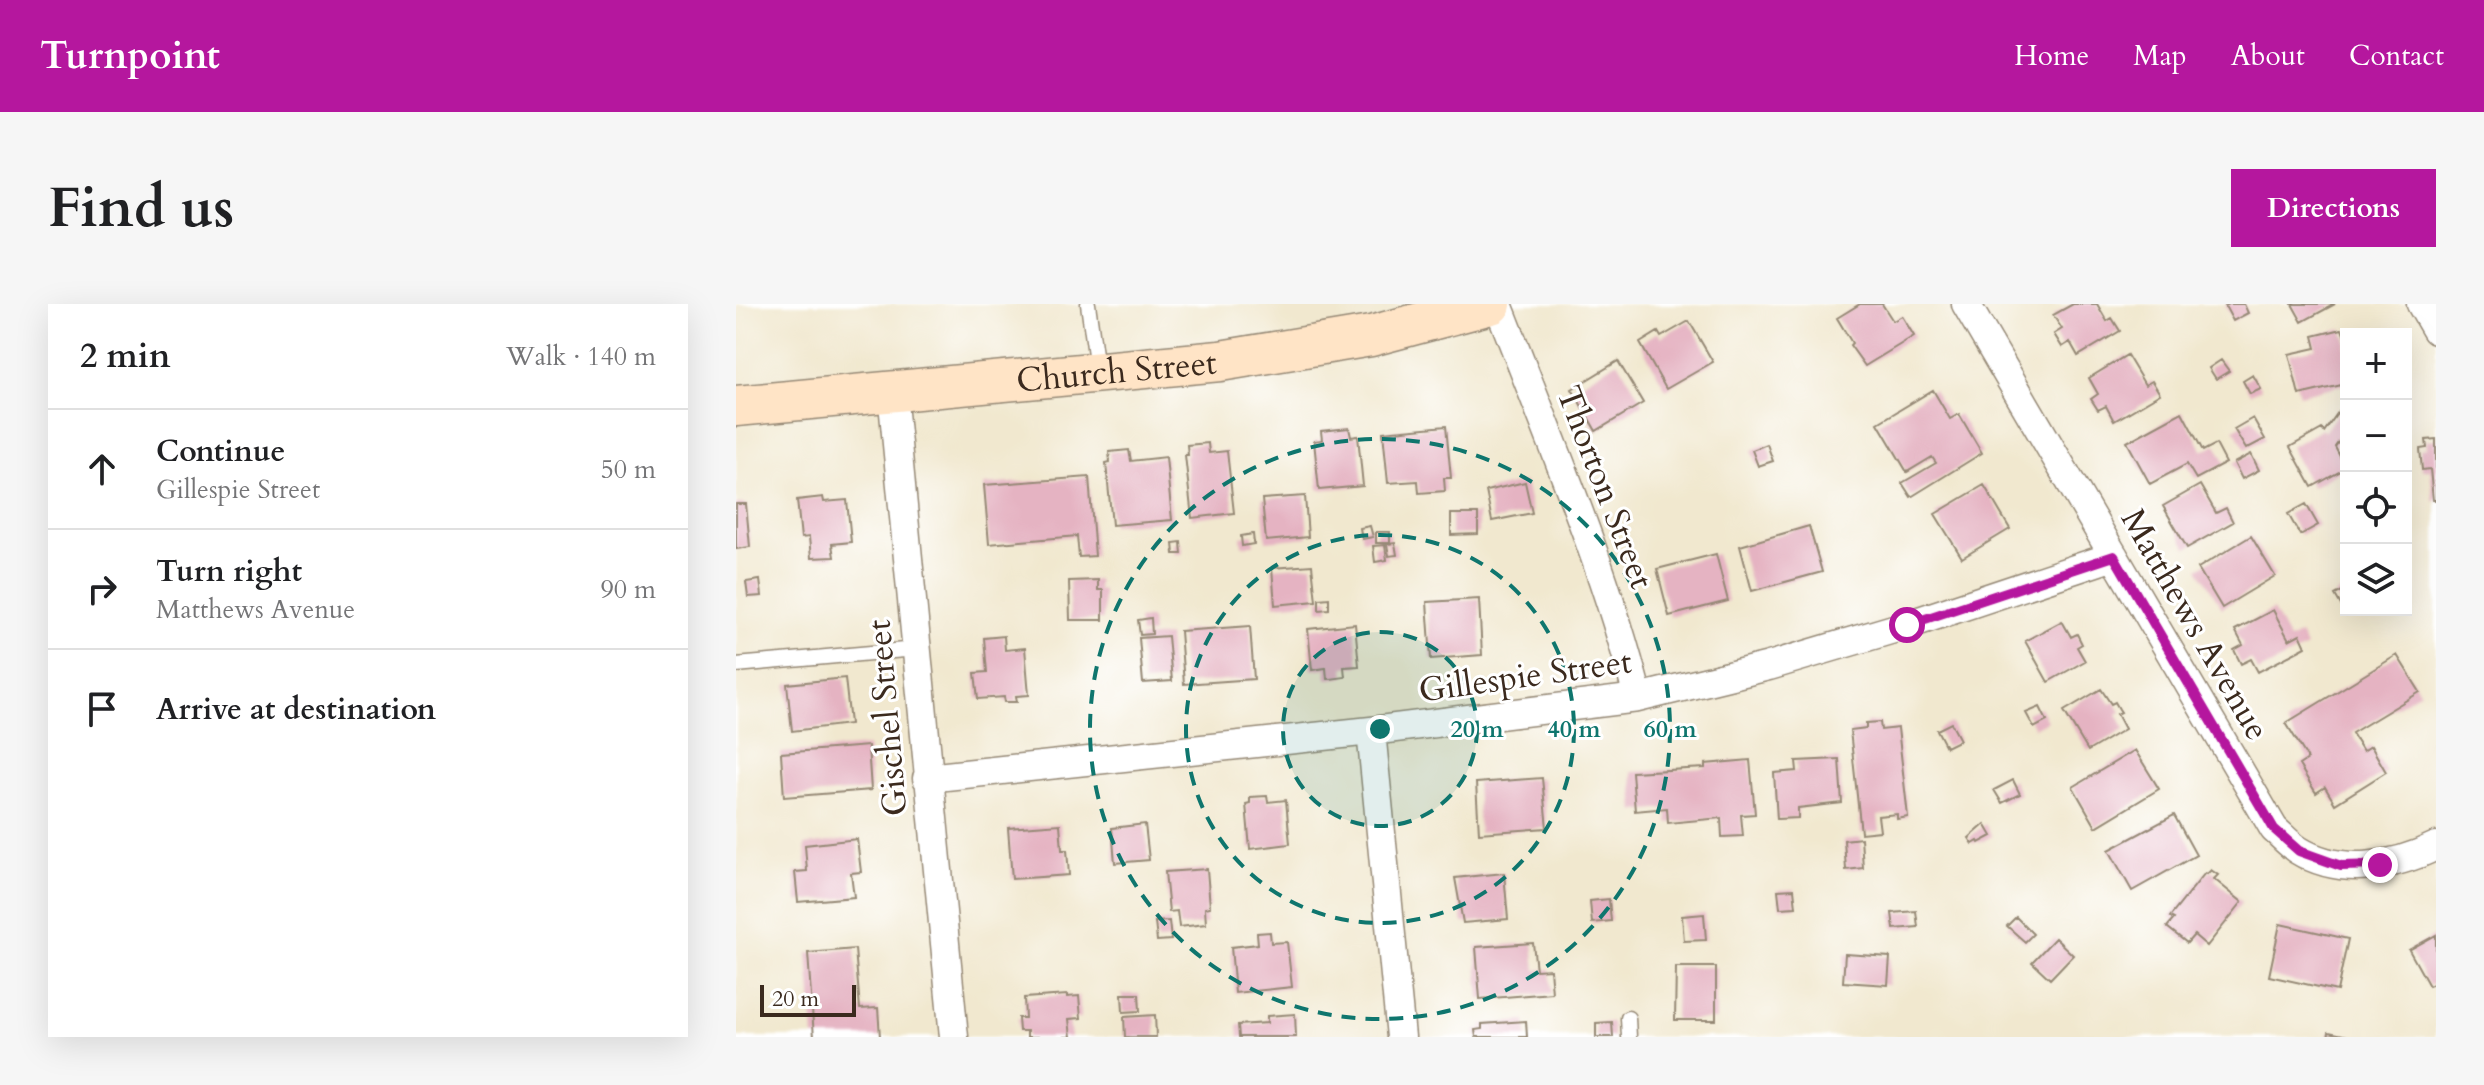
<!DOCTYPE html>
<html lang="en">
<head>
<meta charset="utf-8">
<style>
  :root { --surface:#fff; --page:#f6f6f6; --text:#202124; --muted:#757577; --line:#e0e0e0; --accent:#b5179e }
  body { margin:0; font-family:Cardo,serif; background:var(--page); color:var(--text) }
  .controls { position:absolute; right:24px; top:24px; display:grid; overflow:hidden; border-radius:0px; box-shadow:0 8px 32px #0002 }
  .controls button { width:72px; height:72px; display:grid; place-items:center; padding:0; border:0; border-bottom:2px solid var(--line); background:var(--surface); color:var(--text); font:40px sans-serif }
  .scale { position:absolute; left:24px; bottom:20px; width:96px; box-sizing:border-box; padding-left:8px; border:4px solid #3b2a1e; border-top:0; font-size:22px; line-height:28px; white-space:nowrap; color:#3b2a1e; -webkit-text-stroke:6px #fff; paint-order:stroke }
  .stop { position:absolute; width:24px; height:24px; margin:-18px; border:6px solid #b5179e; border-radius:50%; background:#fff }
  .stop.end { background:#b5179e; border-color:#fff; box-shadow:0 2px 8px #0008 }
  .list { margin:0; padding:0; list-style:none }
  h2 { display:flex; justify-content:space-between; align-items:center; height:104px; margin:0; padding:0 32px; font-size:34px }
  h2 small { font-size:26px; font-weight:400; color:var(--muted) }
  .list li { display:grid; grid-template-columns:52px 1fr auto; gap:24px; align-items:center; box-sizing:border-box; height:120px; padding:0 32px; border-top:2px solid var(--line) }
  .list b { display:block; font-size:30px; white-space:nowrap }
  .list p { margin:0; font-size:26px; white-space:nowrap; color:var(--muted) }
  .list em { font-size:26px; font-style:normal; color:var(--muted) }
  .icon { flex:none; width:44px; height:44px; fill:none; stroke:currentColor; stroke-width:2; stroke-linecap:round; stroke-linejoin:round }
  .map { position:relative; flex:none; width:1700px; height:733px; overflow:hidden; border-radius:0px }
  header { display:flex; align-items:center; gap:48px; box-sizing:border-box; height:112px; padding:0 40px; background:var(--accent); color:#fff }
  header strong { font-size:38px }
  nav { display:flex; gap:44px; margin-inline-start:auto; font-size:28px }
  .intro { display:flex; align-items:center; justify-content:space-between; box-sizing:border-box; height:192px; padding:0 48px }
  h1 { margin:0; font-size:56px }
  .button { padding:20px 36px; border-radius:0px; background:var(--accent); color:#fff; font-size:28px; font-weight:700 }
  main { display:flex; gap:48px; padding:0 48px }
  aside { flex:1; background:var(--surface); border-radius:0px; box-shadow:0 8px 32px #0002 }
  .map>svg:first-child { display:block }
  .building { fill:#e5b3c2 }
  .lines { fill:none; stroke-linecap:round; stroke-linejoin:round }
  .lane-casing { stroke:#968976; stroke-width:17 }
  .street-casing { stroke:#968976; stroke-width:31 }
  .secondary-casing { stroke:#968976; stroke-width:43 }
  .lane { stroke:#fff; stroke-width:14 }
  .street { stroke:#fff; stroke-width:28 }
  .secondary { stroke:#ffe4c6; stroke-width:40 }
  .route { stroke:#b5179e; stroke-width:10 }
  .ring { fill:none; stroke:#0f766e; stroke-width:4; stroke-dasharray:14 10 }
  .labels { text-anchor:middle; stroke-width:6; stroke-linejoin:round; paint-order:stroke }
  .street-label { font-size:34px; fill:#3b2a1e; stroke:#fff }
  .centre { fill:#0f766e; stroke:#fff; stroke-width:4 }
  .ring-label { font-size:24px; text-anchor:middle; font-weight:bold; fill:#0f766e; stroke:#fff; stroke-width:6; stroke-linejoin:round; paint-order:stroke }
</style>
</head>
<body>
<header>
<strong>Turnpoint</strong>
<nav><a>Home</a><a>Map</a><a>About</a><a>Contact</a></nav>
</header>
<div class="intro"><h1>Find us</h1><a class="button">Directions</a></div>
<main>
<aside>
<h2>2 min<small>Walk · 140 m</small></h2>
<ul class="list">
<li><svg class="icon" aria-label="ahead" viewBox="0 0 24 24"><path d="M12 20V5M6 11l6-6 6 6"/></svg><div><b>Continue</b><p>Gillespie Street</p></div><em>50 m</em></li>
<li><svg class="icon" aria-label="right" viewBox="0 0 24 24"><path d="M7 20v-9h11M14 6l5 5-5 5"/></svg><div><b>Turn right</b><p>Matthews Avenue</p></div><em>90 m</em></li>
<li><svg class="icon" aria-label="arrive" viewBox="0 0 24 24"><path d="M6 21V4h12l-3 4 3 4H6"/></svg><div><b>Arrive at destination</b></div></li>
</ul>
</aside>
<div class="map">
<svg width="1700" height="733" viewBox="0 0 1700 733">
  <rect width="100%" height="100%" fill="#fff"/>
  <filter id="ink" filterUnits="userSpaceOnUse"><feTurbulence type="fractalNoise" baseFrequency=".0125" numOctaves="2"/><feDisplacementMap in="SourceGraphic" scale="16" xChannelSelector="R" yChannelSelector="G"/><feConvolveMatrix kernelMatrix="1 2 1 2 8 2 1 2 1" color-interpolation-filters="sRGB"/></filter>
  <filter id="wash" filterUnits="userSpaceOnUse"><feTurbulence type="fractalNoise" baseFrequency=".006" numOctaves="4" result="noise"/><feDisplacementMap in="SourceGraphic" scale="32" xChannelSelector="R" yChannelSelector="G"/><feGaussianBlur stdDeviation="1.8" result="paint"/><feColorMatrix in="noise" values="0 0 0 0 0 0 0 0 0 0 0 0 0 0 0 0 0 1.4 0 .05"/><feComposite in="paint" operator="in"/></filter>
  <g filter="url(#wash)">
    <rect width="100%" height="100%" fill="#f1e8cf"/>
    <g id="blocks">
      <path class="building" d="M1124 0H1146L1157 17 1166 12 1178 32 1129 62 1114 41 1116 39 1101 14Z
        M1337 0H1361L1371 17 1376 14 1384 27 1342 52 1334 38 1326 43 1318 30 1326 25 1317 11Z
        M1493 0H1508L1512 9 1497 17 1489 2Z
        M1556 0H1599L1566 18Z
        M953 17 977 58 930 85 904 39 922 28 925 33Z
        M1606 25 1610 36V80L1563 91 1553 50 1580 44 1577 32Z
        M1391 51 1409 81 1416 77 1424 90 1378 117 1370 102 1362 106 1355 95 1362 90 1353 74Z
        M1485 56 1493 67 1480 75 1473 64Z
        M882 57 907 99 860 127 836 85Z
        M1517 71 1525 85 1514 90 1507 77Z
        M1197 86 1214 115 1223 110 1246 149 1175 193 1166 179 1200 159 1196 153 1171 168 1142 119Z
        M1610 97V137L1606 133 1599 143 1610 164 1576 183 1554 143 1586 125 1588 128Z
        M1446 108 1467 147 1480 140 1490 159 1460 175 1451 160 1414 180 1391 138Z
        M1517 114 1529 135 1510 145 1498 125Z
        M710 122 715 174H708L709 187 683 189 682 177 652 179 647 128Z
        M613 124 615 133 622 132 627 182 583 186 578 137 586 136 585 127Z
        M1700 135V196H1697L1694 165 1686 166 1684 145 1691 144 1690 136Z
        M472 139 473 149 491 147 498 209 456 214 449 151H452L451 141Z
        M1031 140 1037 157 1022 162 1016 146Z
        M393 146 395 157 430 153 436 216 376 221 370 159 374 158 373 148Z
        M1515 150 1523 166 1506 175 1498 159Z
        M353 173 359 252 343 253 341 232 253 240 248 181Z
        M789 178 796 209 756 217 750 187Z
        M1248 181 1274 225 1226 254 1199 210Z
        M1464 181 1480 209 1490 204 1497 218 1451 244 1427 202Z
        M569 192 572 233 530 237 526 195Z
        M87 193 88 198 111 196 115 238 96 240 98 253 75 254 73 233 65 234 61 196Z
        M0 200H10L14 243 0 245Z
        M1570 200 1582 221 1564 231 1552 210Z
        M715 210H742V230L715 231Z
        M634 222 637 233 626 235 624 224Z
        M1073 222 1086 268 1016 287 1004 242Z
        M640 228H654V239H640Z
        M517 230 518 240 506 242 505 232Z
        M1515 232 1539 272 1486 304 1462 264Z
        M445 238 446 250H438L437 239Z
        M659 239 661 251 653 252 651 240Z
        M649 241 651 256 639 258 637 242Z
        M980 250 992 297 933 312 921 265Z
        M576 261 580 297 539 301 536 264Z
        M24 276 26 292 12 293 10 278Z
        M362 276V286H367V316H334L333 277Z
        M1610 285V310L1599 291Z
        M593 294V305L583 306V295Z
        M743 295 746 351 695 355 691 298Z
        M1537 306 1553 336 1564 330 1570 343 1522 368 1515 355 1505 360 1498 346 1507 341 1499 326Z
        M415 314 416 330 404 331 402 316Z
        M1326 317 1335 333 1341 330 1346 340 1341 343 1349 357 1312 378 1289 337Z
        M619 320 623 362 608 363 609 373 594 375H591L590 364 576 366 572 325Z
        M514 322 518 375 448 380 444 327Z
        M268 332 269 346 289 344 293 391 280 392 281 398H269L268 393 242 395 239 369 251 368 248 334Z
        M432 332 436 377 407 379 403 334Z
        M1661 351 1684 388 1616 429 1627 447 1635 442 1650 468 1599 500 1589 483 1580 489 1563 461 1572 455 1550 419Z
        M109 374 114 420 56 427 51 380Z
        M1365 385 1375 400 1379 398 1383 405 1385 408 1381 410 1389 425 1352 447 1328 407Z
        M1304 403 1311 417 1298 424 1290 409Z
        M1144 418 1145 426 1162 424 1172 513 1161 515V510L1142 512 1144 527 1125 529 1114 426 1130 424V419Z
        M1215 419 1224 436 1210 443 1201 426Z
        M132 442 135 486 48 493 45 449Z
        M1399 446 1423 485 1360 523 1337 483Z
        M1103 455 1106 499 1062 504V514L1041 515 1038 469 1061 467 1060 457Z
        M1014 456 1019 510 1005 511 1007 532 986 533 985 514 932 519 931 504 899 507 896 468 969 464V460Z
        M806 474 811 524 743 529 740 479Z
        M1277 476 1284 490 1266 499 1258 486Z
        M531 492 532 498 550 496 554 540 514 545 510 500 514 499V493Z
        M1438 511 1460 551 1396 587 1373 546Z
        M324 520 326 546H331L333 571 276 575 272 524Z
        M409 520 413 556 379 559 376 524Z
        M1249 520 1256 532 1243 539 1242 537 1237 540 1233 534Z
        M1125 534 1127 564 1110 566 1108 536Z
        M121 535 125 568 115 569 118 593 62 598 59 568 71 567 69 541Z
        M471 565 474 603 469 604 470 620 443 623 441 607 433 608 429 568Z
        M1475 566 1482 571 1478 575 1506 598 1471 642 1458 631 1451 639 1431 623 1438 615 1434 613 1469 569 1471 570Z
        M768 569 772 615 727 619 719 574Z
        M1058 585 1060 603 1044 604 1042 586Z
        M873 595 875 617 856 619 854 597Z
        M1180 607 1182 623 1158 625 1156 609Z
        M968 610 970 636 948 637 946 612Z
        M1280 613 1297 630 1289 638 1271 622Z
        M433 617 435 636 421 637 419 618Z
        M1544 620 1612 635 1601 687 1533 672Z
        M534 628 535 639 551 638 556 683 499 689 495 643 522 640 521 629Z
        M1700 631V679L1693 682 1673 646Z
        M1319 634 1337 651 1314 675 1296 658Z
        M797 639 800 666 814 665 816 689 744 695 740 643Z
        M119 645 124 705 142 704 144 733H78L72 649Z
        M1109 650 1154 653 1152 681 1107 678Z
        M940 663H980V716H939Z
        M386 690H403L404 707 387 708Z
        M331 691V693L343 692 345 714 333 715 335 733H291V727H283L282 714H289L288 694Z
        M559 710 560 733H503L502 721 531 719V712Z
        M419 711 420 733H389L388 713Z
        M790 717 791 733H740L739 726 746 725V720Z
        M876 718 877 733H860V719Z
        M1593 728 1612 732V733H1592Z"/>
    </g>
  </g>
  <g filter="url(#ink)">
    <use href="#blocks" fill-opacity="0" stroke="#968976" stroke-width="2"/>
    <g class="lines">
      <defs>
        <path id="lane" d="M352 0 361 65
          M0 361 180 345
          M892 714 893 733"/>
        <path id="street" d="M762 0C812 130 868 259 902 394
          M1230 0 1538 525C1546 532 1553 540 1562 546 1604 572 1658 563 1700 542
          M1685 0 1700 26
          M156 88 218 733
          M635 427 665 733
          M191 474 635 427 902 394 1033 362 1171 321 1378 252"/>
        <g id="secondary">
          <path id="s1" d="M0 102 484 57 635 32 755 0"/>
        </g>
      </defs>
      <use href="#lane" class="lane-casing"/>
      <use href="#street" class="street-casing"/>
      <use href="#secondary" class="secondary-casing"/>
      <use href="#lane" class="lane"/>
      <use href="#street" class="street"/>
      <use href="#secondary" class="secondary"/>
    </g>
  </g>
  <g class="lines" filter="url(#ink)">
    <path class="route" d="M1171 321 1378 252 1538 525 1563 547 1605 562 1644 561"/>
  </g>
  <circle cx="644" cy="425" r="97" fill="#0f766e" fill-opacity=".12"/>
  <g class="ring">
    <circle cx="644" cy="425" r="97"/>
    <circle cx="644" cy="425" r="194"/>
    <circle cx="644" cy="425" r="290"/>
  </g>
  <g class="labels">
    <g class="street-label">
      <text dy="12" stroke="none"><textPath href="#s1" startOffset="382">Church Street</textPath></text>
      <text transform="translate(870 183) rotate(69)" y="12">Thorton Street</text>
      <text transform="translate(1460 320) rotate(60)" y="12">Matthews Avenue</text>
      <text transform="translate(789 371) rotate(-8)" y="12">Gillespie Street</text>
      <text transform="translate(150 414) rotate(-95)" y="12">Gischel Street</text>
    </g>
  </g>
  <circle cx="644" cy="425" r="12" class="centre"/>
  <g class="ring-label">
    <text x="741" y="433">20 m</text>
    <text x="838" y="433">40 m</text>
    <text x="934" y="433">60 m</text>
  </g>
</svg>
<div class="controls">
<button>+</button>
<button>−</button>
<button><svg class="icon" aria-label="locate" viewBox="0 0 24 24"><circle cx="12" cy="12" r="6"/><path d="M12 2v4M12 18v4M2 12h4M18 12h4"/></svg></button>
<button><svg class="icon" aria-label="layers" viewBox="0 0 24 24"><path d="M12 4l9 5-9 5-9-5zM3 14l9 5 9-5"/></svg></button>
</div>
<div class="scale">20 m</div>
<div class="stop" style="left:1171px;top:321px"></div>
<div class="stop end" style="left:1644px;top:561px"></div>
</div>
</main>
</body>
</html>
